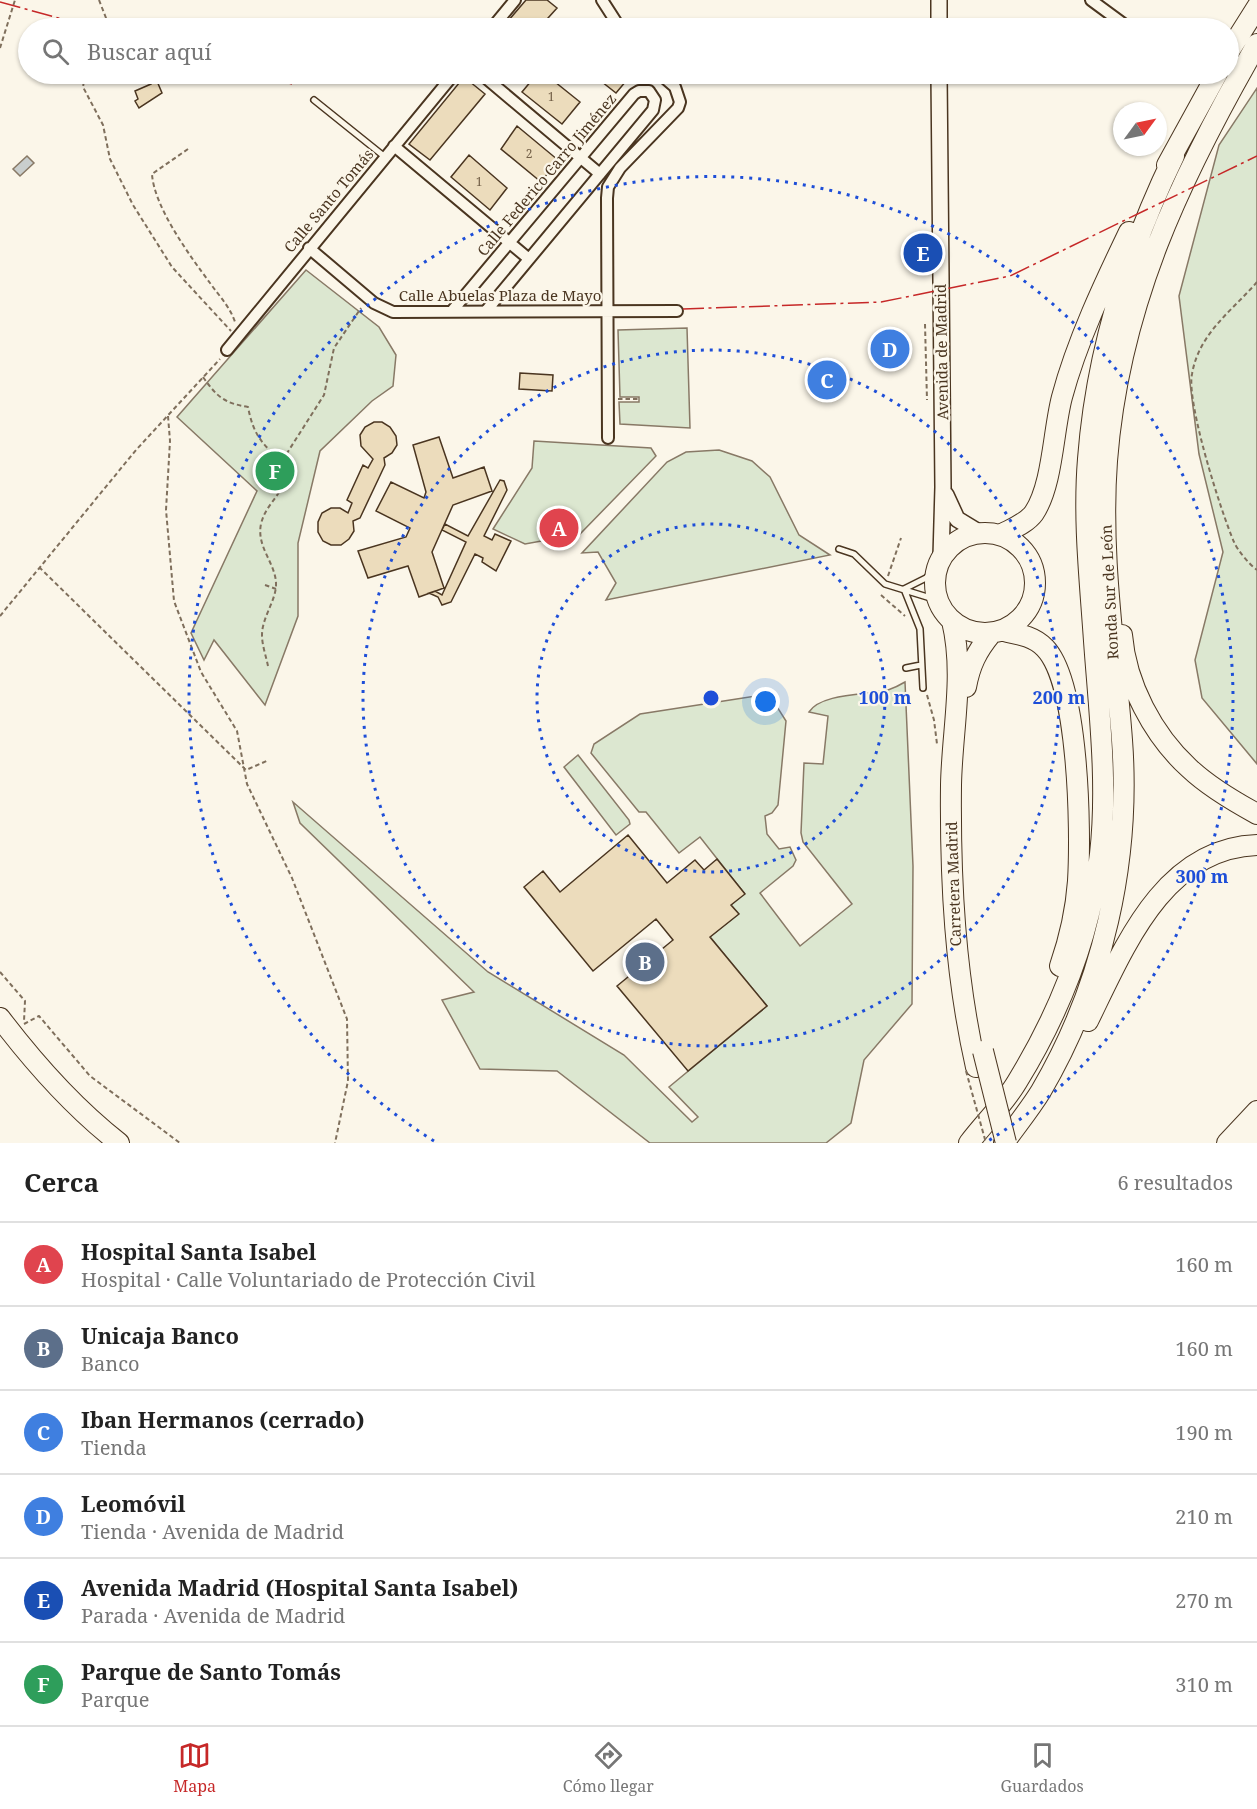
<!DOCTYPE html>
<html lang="es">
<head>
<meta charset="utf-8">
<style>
  :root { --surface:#fff; --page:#f2f2f2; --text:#222; --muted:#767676; --line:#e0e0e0; --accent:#c62828 }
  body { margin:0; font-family:"Noto Serif",serif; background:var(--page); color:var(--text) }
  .compass { position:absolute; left:1113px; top:102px; width:54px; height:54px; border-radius:50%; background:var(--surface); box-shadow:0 2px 4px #0004; rotate:57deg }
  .you { position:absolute; left:766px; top:702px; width:21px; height:21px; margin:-15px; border:4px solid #fff; border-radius:50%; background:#1a73e8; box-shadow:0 0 0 9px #1a73e833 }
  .badge { display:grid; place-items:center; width:39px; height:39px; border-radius:50%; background:var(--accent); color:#fff; font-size:20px; font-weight:700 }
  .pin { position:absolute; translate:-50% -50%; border:3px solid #fff; box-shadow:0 2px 6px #0006 }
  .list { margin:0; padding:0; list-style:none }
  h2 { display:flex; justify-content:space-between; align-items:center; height:78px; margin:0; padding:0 24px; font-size:26px }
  h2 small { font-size:20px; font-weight:400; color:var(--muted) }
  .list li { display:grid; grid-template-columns:39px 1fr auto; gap:18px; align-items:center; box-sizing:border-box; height:84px; padding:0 24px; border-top:2px solid var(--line) }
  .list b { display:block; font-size:22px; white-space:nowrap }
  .list p { margin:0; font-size:20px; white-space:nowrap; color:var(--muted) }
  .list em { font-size:20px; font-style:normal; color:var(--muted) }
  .icon { flex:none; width:33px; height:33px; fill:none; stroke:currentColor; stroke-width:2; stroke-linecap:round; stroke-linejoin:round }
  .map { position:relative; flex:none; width:1257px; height:1143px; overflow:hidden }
  .search { position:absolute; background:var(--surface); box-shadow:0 2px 4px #0004; left:18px; right:18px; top:18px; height:66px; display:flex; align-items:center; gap:15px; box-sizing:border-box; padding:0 21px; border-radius:33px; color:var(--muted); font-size:22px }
  .sheet { height:582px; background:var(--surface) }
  nav { display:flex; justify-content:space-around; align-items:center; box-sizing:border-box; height:84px; border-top:2px solid var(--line); background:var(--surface); font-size:16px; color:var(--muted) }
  nav a { display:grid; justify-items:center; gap:3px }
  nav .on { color:var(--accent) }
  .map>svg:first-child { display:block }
  .green { fill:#dce7d0; stroke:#887966; stroke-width:1.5 }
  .water { fill:#c9cecd; stroke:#887966; stroke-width:1.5 }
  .building { fill:#ecdcbc; stroke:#4a3520; stroke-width:1.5 }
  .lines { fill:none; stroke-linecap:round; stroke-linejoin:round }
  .lane-casing { stroke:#4a3520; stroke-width:8 }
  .street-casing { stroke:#4a3520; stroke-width:14 }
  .secondary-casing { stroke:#4a3520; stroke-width:18 }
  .highway-casing { stroke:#4a3520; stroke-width:22 }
  .path { stroke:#7f6f5c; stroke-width:2; stroke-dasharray:4.5 3; stroke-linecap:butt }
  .lane { stroke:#fbf6e9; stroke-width:5 }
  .street { stroke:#fbf6e9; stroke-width:10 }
  .secondary { stroke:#fbf6e9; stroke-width:15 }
  .highway { stroke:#fbf6e9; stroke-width:20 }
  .highway-bridge-casing { stroke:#4a3520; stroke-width:22; stroke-linecap:butt }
  .path-bridge { stroke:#7f6f5c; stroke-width:2; stroke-dasharray:4.5 3; stroke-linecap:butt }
  .highway-bridge { stroke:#fbf6e9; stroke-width:20 }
  .power { stroke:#c62828; stroke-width:1.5; stroke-dasharray:21 4.5 3 4.5; stroke-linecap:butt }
  .ring { fill:none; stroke:#1d4ed8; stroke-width:3; stroke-dasharray:3 6 }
  .labels { text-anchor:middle; stroke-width:4.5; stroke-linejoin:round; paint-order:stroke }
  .number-label { font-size:12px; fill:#725f47 }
  .street-label { font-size:15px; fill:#4a3520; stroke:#fbf6e9 }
  .centre { fill:#1d4ed8; stroke:#fbf6e9; stroke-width:3 }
  .ring-label { font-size:18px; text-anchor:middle; font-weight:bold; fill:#1d4ed8; stroke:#fbf6e9; stroke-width:4.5; stroke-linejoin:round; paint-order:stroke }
</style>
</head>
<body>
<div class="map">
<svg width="1257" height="1143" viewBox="0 0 1257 1143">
  <rect width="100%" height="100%" fill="#fbf6e9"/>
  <path class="green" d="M1257 88V764L1202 698 1195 660 1223 552 1199 454 1179 296 1219 145Z
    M306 270 379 327 396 355 393 386 372 401 320 451 298 543V616L265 705 214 640 204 660 191 633 257 491 177 417Z
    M687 328 690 428 620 424 619 402H639V397H620L618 330Z
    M534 441 651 448 656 456 580 534 525 544 493 529 532 468Z
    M719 450 752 461 770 477 799 535 830 555 606 600 616 583 598 552 582 553 667 462 686 452Z
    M905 682 913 866 912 1004 864 1060 851 1123 826 1143H650L557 1071 480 1069 442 1000 474 992 300 823 293 802 488 972 624 1055 692 1122 698 1117 669 1087 767 1006 710 937 738 914 731 905 744 893 700 837 679 853 646 812H639L591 753 594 744 640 714 769 694 786 721 778 805 772 813 765 816 767 834 779 849 790 847 796 860 793 866 760 893 800 946 852 904 803 842 801 833 804 763 823 764 828 716 809 712C821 693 867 695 888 690 894 688 900 685 905 682Z
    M578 755 629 820 630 824 616 835 564 767Z"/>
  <path class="water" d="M27 156 34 163 20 176 13 169Z"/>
  <path class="building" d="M526 0H547L557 8 539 28H502Z
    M147 74H154L162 93 139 108 135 101 138 99 135 91 151 84Z
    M537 74H545L580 102 562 124 522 92Z
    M592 74H632L616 93Z
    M464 77 485 94 430 160 409 144Z
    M517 126 558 160 541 182 501 149Z
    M469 155 507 188 490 210 451 177Z
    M520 373 553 375 552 391 519 389Z
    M374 422H382L390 427 396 436 397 445 392 453 384 458 385 465 360 518 353 521 354 531 349 539 341 545H331L323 541 318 532V522L322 513 331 508H340L348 513 352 503 347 500 363 465 368 468 373 459 361 446 360 435 365 427Z
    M439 437 453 478 484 467 492 491 453 505 432 552 444 588 419 597 408 566 368 578 358 551 406 537 410 528 376 511 391 482 424 498 426 492 413 445Z
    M500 480 504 481 507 490 484 536 492 540 495 534 511 541 496 571 482 562 483 558 475 554 451 602 442 605 438 597 429 593 435 591 442 595 466 542 442 530 445 524 468 536Z
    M628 835 667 883 695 860 704 870 717 859 745 894 731 905 739 914 710 937 767 1006 688 1071 617 986 673 940 656 919 593 971 524 887 543 871 560 892Z"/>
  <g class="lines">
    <defs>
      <path id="lane" d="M314 100 385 157
        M839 549 854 554 885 584 937 600
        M904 589 920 629 923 688
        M904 589 926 578 935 569
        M906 668 921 665"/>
      <path id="street" d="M602 0 620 28
        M1091 0 1129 28
        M492 28 515 0
        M481 74 600 174
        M394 146 529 259
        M309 248 374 303 393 312 677 311
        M452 311 634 94 639 91H649L655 100 653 110 486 311
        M227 350 454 74
        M608 438 607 198 608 187 620 168 678 108 680 102 675 87 660 74"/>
      <path id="secondary" d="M939 0V28
        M939 74 943 487 941 557
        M946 495 957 519 980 533"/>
      <path id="highway" d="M1228 53 1257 7
        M1167 165 1217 74
        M935 583a50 50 0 1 1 100 0a50 50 0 1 1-100 0Z
        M1000 535C1011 529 1026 524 1034 513 1053 484 1053 431 1062 397 1077 341 1104 284 1129 232
        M952 621C965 675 952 730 951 785 950 881 955 974 976 1067
        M1003 631C1018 634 1034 636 1045 648 1079 683 1081 831 1078 881 1076 909 1069 940 1060 966
        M1122 635C1126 684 1153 735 1189 768 1209 787 1233 801 1257 814
        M966 687C970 665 977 651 991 634
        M0 1018C35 1064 73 1107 119 1143
        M1088 1021C1124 948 1163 848 1257 845
        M969 1143C984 1123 1004 1104 1017 1082 1060 1012 1090 936 1100 854 1108 784 1099 711 1094 641 1090 581 1083 520 1088 459 1096 353 1128 251 1174 156
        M1004 1143C1016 1126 1030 1109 1041 1091 1103 985 1131 861 1122 740 1115 647 1100 555 1107 461 1119 305 1180 178 1257 44
        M1227 1143 1257 1111
        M1248 1143 1257 1134"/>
    </defs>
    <use href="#lane" class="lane-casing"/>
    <use href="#street" class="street-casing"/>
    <use href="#secondary" class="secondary-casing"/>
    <use href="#highway" class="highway-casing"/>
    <path class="path" d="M99 0 106 18 103 28
      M0 48 15 0
      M85 74 83 87 103 125 110 159 133 205 172 267 231 331
      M188 149 152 174C154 207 190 256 210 283 220 297 230 307 235 322
      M1257 282C1232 311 1199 333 1192 374 1186 402 1221 512 1234 542 1238 551 1249 564 1257 570
      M925 324 927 400
      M203 377C217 397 224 403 248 407 253 433 261 444 282 461
      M618 399H640
      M168 416 170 441 166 510 174 601 201 672 237 731 247 784 292 878 347 1019 348 1081 335 1143
      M39 567 246 770 269 760
      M888 576 901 538
      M265 585 276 589
      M881 595 905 616
      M0 616 136 450 220 359
      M268 666C266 656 262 645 262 635 262 618 275 602 276 586 277 564 256 548 261 524 267 498 291 494 282 461L324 395 334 348 361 308
      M927 695 934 720 937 744
      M0 972 25 1001 24 1021
      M24 1024 39 1016 90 1076 180 1143"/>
    <use href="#lane" class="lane"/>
    <use href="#street" class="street"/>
    <use href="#secondary" class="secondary"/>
    <use href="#highway" class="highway"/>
    <defs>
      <path id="highway-bridge" d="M983 1051 1006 1143"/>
    </defs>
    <use href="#highway-bridge" class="highway-bridge-casing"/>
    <path class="path-bridge" d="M966 1071 986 1143"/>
    <use href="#highway-bridge" class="highway-bridge"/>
    <path class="power" d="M0 2 95 28
      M255 74 292 84
      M683 309 881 302 1010 276 1257 156"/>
  </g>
  <g class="ring">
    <circle cx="711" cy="698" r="174"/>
    <circle cx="711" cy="698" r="348"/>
    <path d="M434 1141A522 522 0 1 1 988 1141"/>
  </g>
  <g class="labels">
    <g class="number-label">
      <text x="551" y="101">1</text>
      <text x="529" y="158">2</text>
      <text x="479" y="186">1</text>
    </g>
    <g class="street-label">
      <text transform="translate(547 175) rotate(-50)" y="5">Calle Federico Carro Jiménez</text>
      <text transform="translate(329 201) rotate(-50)" y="5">Calle Santo Tomás</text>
      <text x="500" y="301">Calle Abuelas Plaza de Mayo</text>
      <text transform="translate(942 352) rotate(-91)" y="5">Avenida de Madrid</text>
      <text transform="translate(1110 592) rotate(-93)" y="5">Ronda Sur de León</text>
      <text transform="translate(954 884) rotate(-92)" y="5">Carretera Madrid</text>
    </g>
  </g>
  <circle cx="711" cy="698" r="9" class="centre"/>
  <g class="ring-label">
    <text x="885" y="704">100 m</text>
    <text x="1059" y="704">200 m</text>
    <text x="1202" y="883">300 m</text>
  </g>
</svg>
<svg class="compass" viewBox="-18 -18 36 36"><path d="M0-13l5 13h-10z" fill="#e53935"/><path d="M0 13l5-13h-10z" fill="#767676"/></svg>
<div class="you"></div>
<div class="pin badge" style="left:559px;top:528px;background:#e0444e">A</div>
<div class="pin badge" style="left:645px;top:962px;background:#5c6f8a">B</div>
<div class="pin badge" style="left:827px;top:380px;background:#3f7fe0">C</div>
<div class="pin badge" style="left:890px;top:349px;background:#3f7fe0">D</div>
<div class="pin badge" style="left:923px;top:253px;background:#1a4fb4">E</div>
<div class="pin badge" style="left:275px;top:471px;background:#2e9e5b">F</div>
<div class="search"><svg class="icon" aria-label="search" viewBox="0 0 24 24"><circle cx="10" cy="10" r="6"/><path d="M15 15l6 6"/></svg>Buscar aquí</div>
</div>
<section class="sheet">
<h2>Cerca<small>6 resultados</small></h2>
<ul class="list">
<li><span class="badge" style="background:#e0444e">A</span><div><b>Hospital Santa Isabel</b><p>Hospital · Calle Voluntariado de Protección Civil</p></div><em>160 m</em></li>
<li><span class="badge" style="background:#5c6f8a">B</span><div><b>Unicaja Banco</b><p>Banco</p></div><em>160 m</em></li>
<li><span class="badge" style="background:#3f7fe0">C</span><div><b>Iban Hermanos (cerrado)</b><p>Tienda</p></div><em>190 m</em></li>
<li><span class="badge" style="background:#3f7fe0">D</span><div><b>Leomóvil</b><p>Tienda · Avenida de Madrid</p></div><em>210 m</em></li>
<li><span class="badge" style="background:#1a4fb4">E</span><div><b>Avenida Madrid (Hospital Santa Isabel)</b><p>Parada · Avenida de Madrid</p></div><em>270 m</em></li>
<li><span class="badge" style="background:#2e9e5b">F</span><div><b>Parque de Santo Tomás</b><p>Parque</p></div><em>310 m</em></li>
</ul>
</section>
<nav>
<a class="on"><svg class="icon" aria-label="map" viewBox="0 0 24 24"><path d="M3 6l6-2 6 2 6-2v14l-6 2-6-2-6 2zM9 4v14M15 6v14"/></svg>Mapa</a>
<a><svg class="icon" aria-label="directions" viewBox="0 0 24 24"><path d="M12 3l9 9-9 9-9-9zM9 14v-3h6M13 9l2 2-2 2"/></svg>Cómo llegar</a>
<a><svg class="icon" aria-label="saved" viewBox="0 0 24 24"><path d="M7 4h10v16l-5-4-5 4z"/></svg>Guardados</a>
</nav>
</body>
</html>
